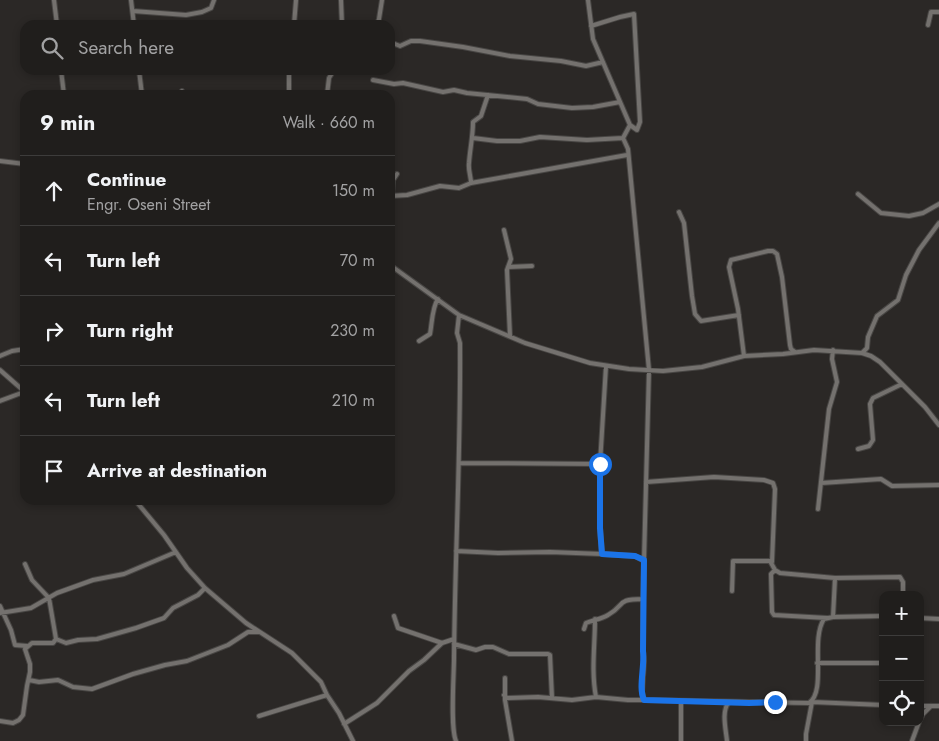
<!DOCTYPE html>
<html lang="en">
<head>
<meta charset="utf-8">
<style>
  :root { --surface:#201e1c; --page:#2d2b29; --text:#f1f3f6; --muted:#a2a2a3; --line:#3d3c3b }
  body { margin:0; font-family:Jost,sans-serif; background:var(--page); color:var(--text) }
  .controls { position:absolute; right:15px; bottom:15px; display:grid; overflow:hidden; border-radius:10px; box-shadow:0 2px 8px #0003 }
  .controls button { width:45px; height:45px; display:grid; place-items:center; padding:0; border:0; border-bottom:1px solid var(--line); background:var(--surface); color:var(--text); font:25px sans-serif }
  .stop { position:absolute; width:15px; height:15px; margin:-11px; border:4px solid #1a73e8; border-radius:50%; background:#fff }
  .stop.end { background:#1a73e8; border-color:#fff; box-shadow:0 1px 5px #0008 }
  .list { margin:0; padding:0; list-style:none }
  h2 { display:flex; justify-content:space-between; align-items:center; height:65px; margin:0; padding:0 20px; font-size:21px }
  h2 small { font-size:16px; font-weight:400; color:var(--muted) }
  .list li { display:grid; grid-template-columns:32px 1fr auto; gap:15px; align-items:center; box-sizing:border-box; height:70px; padding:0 20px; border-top:1px solid var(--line) }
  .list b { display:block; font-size:19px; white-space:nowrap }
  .list p { margin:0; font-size:16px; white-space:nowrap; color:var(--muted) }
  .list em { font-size:16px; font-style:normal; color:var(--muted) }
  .icon { flex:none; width:28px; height:28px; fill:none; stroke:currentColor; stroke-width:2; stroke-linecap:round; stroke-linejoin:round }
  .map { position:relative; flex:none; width:939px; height:741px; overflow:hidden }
  .search { position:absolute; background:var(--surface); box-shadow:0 2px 8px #0003; left:20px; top:20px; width:375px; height:55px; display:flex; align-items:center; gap:12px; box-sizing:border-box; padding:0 18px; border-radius:15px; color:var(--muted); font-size:19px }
  .panel { position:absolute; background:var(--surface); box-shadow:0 2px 8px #0003; left:20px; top:90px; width:375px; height:415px; border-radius:15px }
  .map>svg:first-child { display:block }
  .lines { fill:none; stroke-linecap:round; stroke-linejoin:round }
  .minor-casing { stroke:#484644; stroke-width:6 }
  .minor { stroke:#74716e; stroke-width:4 }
  .route { stroke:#1a73e8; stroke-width:6 }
</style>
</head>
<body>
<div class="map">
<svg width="939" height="741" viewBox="0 0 939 741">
  <rect width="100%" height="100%" fill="#2b2826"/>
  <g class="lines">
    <defs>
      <path id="minor" d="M54 0 57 25
        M131 0 134 25
        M341 0 342 25
        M588 0 593 39 630 125 623 138
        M133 11 186 15 202 12 211 8 214 0
        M294 25 296 0
        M343 25H351
        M377 25 379 19 382 0
        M928 25 931 12H939
        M591 26 620 17 634 14 640 122 637 130 630 125
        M390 42 400 46 411 41H420L463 47 510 56 561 61 586 66 603 62
        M61 70 64 95
        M139 70 142 95
        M289 70V95
        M373 80 394 84 403 83 443 92 454 90 467 93 527 99 538 104 572 108 593 107 620 102
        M182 91 183 95
        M80 94 81 95
        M327 95 329 78 334 70
        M473 138 497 141H520L540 137 587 140 623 138 628 149 649 370 643 599V651L644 661 642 692 644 700 809 703C827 691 810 640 824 619L833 617 883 616
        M0 161 25 164
        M471 183C471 176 468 170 469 163 470 149 473 136 473 122L481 116 488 95
        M858 194 881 213 909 216 923 213 939 204
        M392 195 393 180 397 174
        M390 196 407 195 440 186 459 188 471 183 627 155
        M679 212 684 223 692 296 695 314 701 321 739 315
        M504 230 511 259 507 270 510 336
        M390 265 459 315 525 343 590 363 629 369 663 371 702 367 744 356 783 354 814 350 862 353 871 356 880 362 925 407 939 425
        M508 267 532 266
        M419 341 430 334C432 324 432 307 438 299
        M862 353 867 348 868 337 877 316 898 300 906 275 919 250 939 223
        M0 356 12 351 25 349
        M744 356 738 309 729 267 731 260 768 251H773L777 254 782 277 790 345 791 349 795 352
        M0 370 25 392
        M0 401 24 392
        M858 449 869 446 873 440 870 404 873 398 902 384
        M459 463 600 464
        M646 482 714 477 764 480 773 483 775 489 772 562
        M821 483 881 479 892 486 939 485
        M135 500 164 535 187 568 205 588 246 623 292 653 321 682 327 695 339 713 353 741
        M818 509 829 409 837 382 832 359 833 350
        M456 551 498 553 550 552 602 554 635 556 644 561
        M602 554 600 528V464L606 366
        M775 570 771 574 772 612 774 615 827 618
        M835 578 900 577 903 582V595
        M732 591 733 561H770L775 570 780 573 835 578 833 617
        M0 606 11 630 15 645 27 646
        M0 613 31 608 57 593 93 580 124 574 176 552
        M394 616 398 628 442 643 454 639
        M920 618 939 619
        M595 619C595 645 591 671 596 697
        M584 629 586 623C593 620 602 619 608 615 626 605 615 599 643 599
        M56 639 66 643 78 640 97 639 136 628 164 618 173 608 198 595 205 588
        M454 644 476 650 485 647H493L509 654H548L550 655 552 698
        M817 663H883
        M505 678V700L512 741
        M29 680 39 682 58 680 73 687 92 689 133 674 165 665 187 661 228 645 248 632H258
        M504 695 507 698 538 697 572 700 596 697 628 700H644
        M681 702V741
        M920 706H939
        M259 716 327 695
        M920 720 923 714 931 706
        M0 721 13 723 19 720 23 715 27 686 30 672V664L25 649 32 643H53L56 639 49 598 32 580 25 564
        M344 724 377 703 409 671 424 660 442 643
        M456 741C450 728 454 675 454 658 455 553 461 448 460 343L457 333 459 315
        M727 741C726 730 721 711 729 702
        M806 741V734L812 702 883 705
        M912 741 919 722"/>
    </defs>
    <use href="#minor" class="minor-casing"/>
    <use href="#minor" class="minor"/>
  </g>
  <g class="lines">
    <path class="route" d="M600 464V528L602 554 635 556 644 560 643 651C645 666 638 688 644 700L749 703 775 702"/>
  </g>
</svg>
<div class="controls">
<button>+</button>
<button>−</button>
<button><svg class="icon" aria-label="locate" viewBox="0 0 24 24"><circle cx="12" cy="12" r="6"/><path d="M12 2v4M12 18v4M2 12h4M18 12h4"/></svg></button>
</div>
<div class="stop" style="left:600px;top:464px"></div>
<div class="stop end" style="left:775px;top:702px"></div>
<div class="search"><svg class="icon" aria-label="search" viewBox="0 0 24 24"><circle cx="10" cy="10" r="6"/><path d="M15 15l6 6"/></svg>Search here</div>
<section class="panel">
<h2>9 min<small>Walk · 660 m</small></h2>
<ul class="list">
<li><svg class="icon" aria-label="ahead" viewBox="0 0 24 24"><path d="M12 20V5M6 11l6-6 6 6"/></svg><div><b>Continue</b><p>Engr. Oseni Street</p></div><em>150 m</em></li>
<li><svg class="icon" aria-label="left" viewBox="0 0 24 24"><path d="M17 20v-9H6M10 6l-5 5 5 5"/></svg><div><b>Turn left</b></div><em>70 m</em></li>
<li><svg class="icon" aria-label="right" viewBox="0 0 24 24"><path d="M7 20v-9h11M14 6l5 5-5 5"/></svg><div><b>Turn right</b></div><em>230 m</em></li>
<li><svg class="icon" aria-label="left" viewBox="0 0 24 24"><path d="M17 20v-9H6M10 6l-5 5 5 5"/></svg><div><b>Turn left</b></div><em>210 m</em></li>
<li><svg class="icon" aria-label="arrive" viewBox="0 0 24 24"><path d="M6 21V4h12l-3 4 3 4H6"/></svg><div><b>Arrive at destination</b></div></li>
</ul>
</section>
</div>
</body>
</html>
